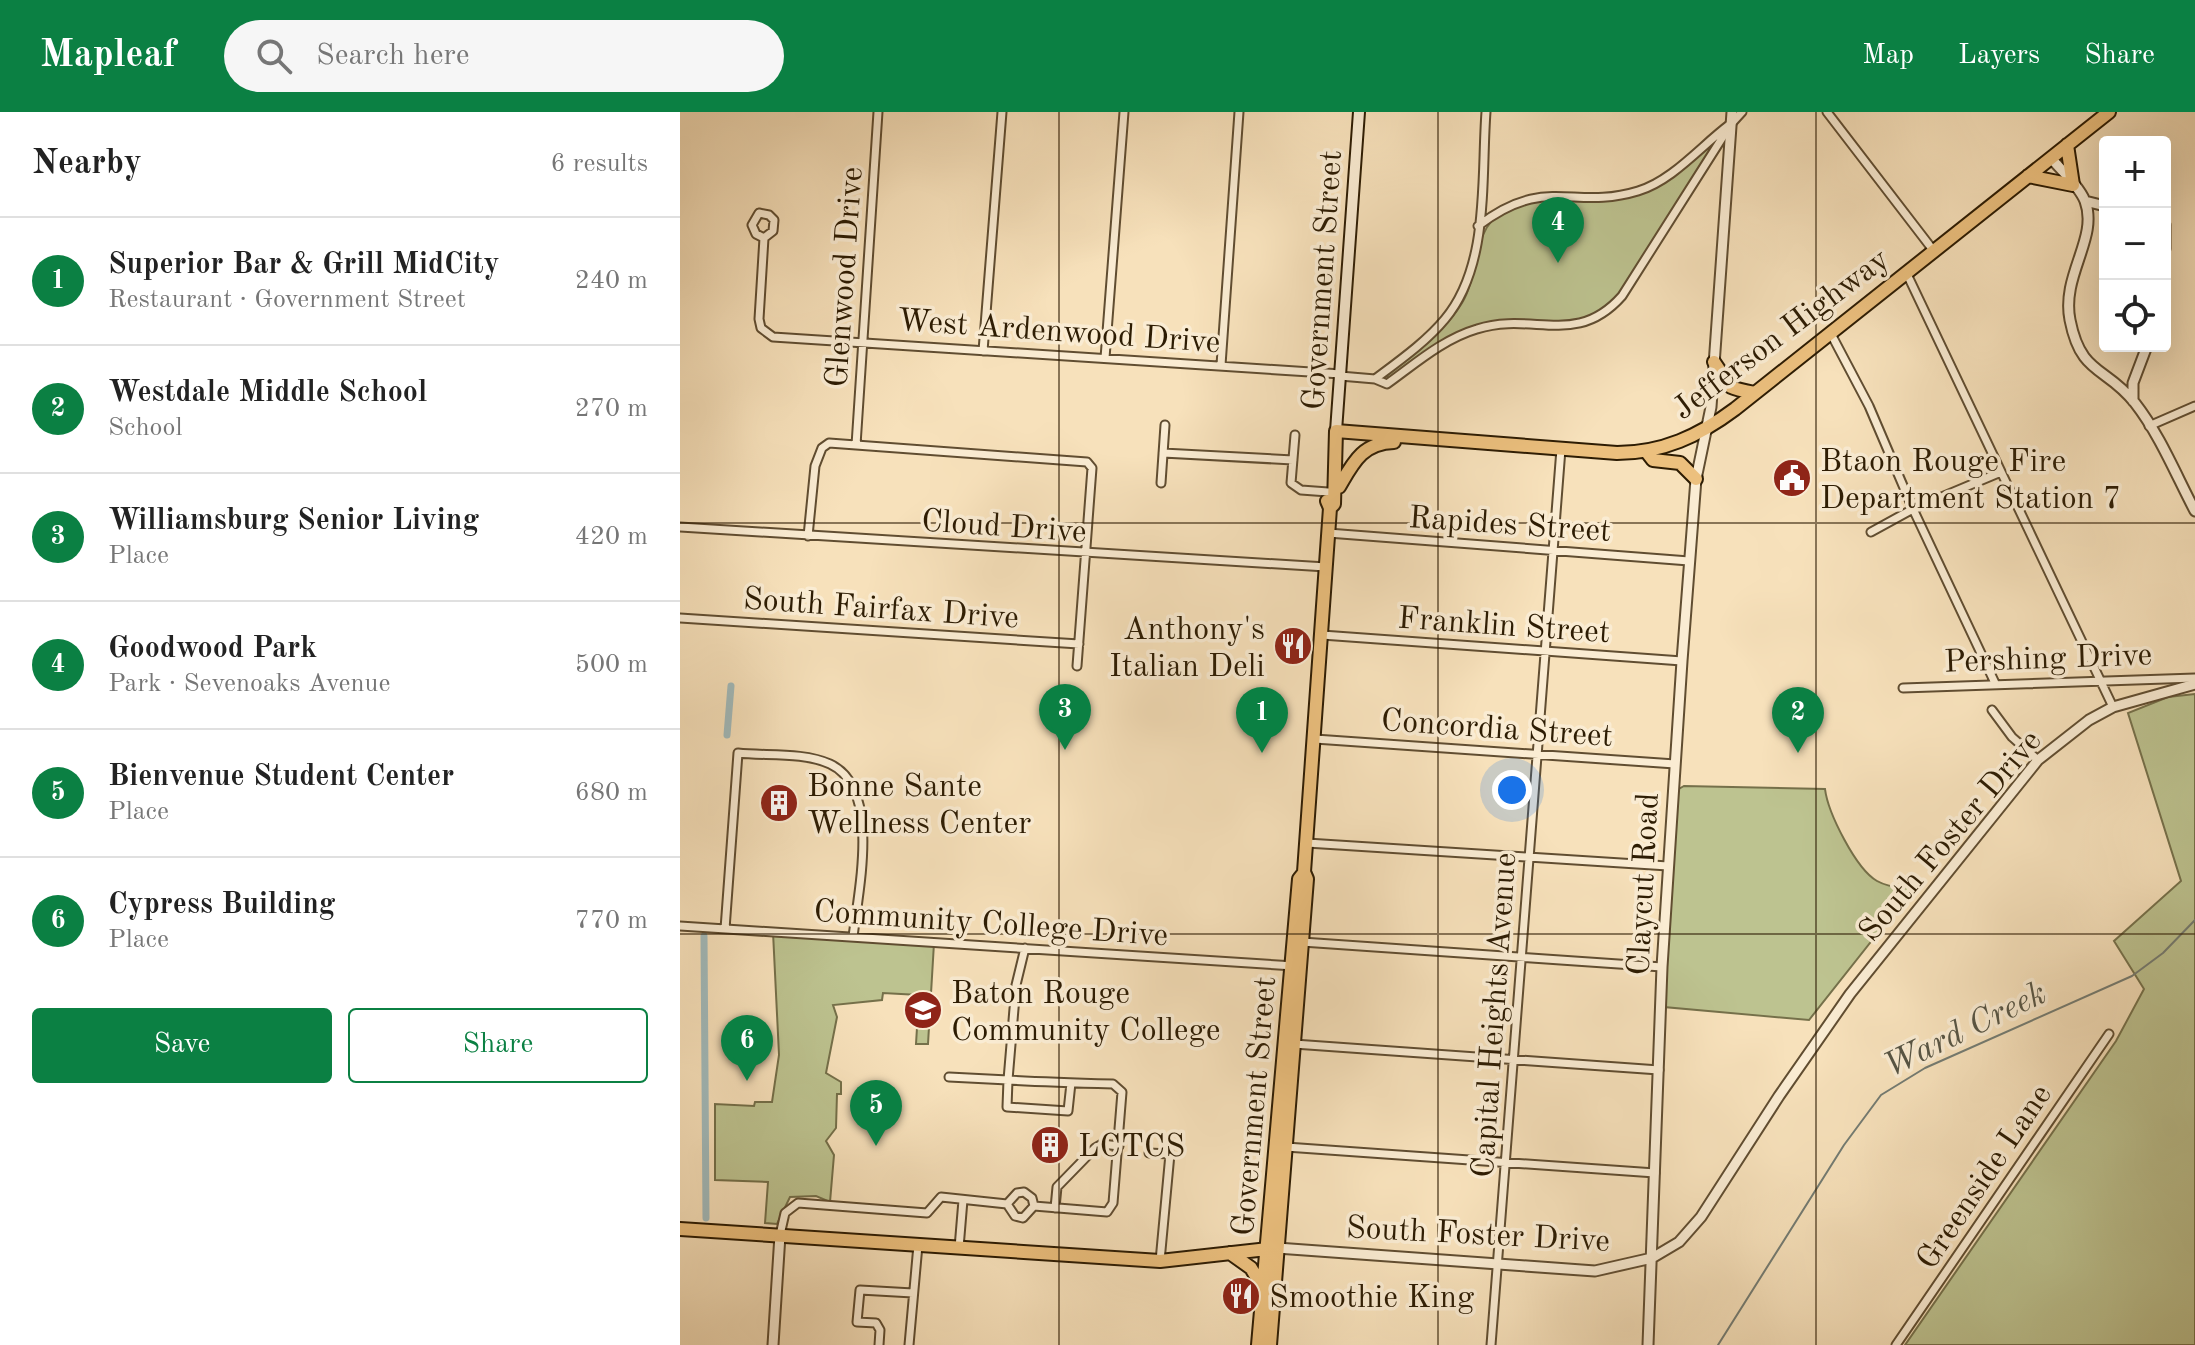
<!DOCTYPE html>
<html lang="en">
<head>
<meta charset="utf-8">
<style>
  :root { --surface:#fff; --page:#f6f6f6; --text:#222; --muted:#767676; --line:#e0e0e0; --accent:#0b8043 }
  body { margin:0; font-family:"Old Standard TT",serif; background:var(--page); color:var(--text) }
  .controls { position:absolute; right:24px; top:24px; display:grid; overflow:hidden; border-radius:8px; box-shadow:0 8px 32px #0002 }
  .controls button { width:72px; height:72px; display:grid; place-items:center; padding:0; border:0; border-bottom:2px solid var(--line); background:var(--surface); color:var(--text); font:40px sans-serif }
  .you { position:absolute; left:832px; top:678px; width:28px; height:28px; margin:-20px; border:6px solid #fff; border-radius:50%; background:#1a73e8; box-shadow:0 0 0 12px #1a73e833 }
  .badge { display:grid; place-items:center; width:52px; height:52px; border-radius:50%; background:var(--accent); color:#fff; font-size:26px; font-weight:700 }
  .pin { position:absolute; translate:-50% -66px; filter:drop-shadow(0 2px 4px #0008) }
  .pin::after { content:''; position:absolute; top:42px; width:28px; height:24px; background:inherit; clip-path:polygon(0 0,100% 0,50% 100%) }
  .list { margin:0; padding:0; list-style:none }
  h2 { display:flex; justify-content:space-between; align-items:center; height:104px; margin:0; padding:0 32px; font-size:34px }
  h2 small { font-size:26px; font-weight:400; color:var(--muted) }
  .list li { display:grid; grid-template-columns:52px 1fr auto; gap:24px; align-items:center; box-sizing:border-box; height:128px; padding:0 32px; border-top:2px solid var(--line) }
  .list b { display:block; font-size:30px; white-space:nowrap }
  .list p { margin:0; font-size:26px; white-space:nowrap; color:var(--muted) }
  .list em { font-size:26px; font-style:normal; color:var(--muted) }
  .actions { display:flex; gap:16px; padding:24px 32px }
  .actions a { flex:1; padding:18px 0; border:2px solid var(--accent); border-radius:8px; text-align:center; font-size:28px; color:var(--accent) }
  .actions .main { background:var(--accent); color:#fff }
  .icon { flex:none; width:44px; height:44px; fill:none; stroke:currentColor; stroke-width:2; stroke-linecap:round; stroke-linejoin:round }
  .map { position:relative; flex:none; width:1515px; height:1233px; overflow:hidden }
  header { display:flex; align-items:center; gap:48px; box-sizing:border-box; height:112px; padding:0 40px; background:var(--accent); color:#fff }
  header strong { font-size:38px }
  nav { display:flex; gap:44px; margin-inline-start:auto; font-size:28px }
  .search { width:560px; height:72px; background:var(--page); display:flex; align-items:center; gap:20px; box-sizing:border-box; padding:0 28px; border-radius:44px; color:var(--muted); font-size:30px }
  main { display:flex }
  aside { flex:1; background:var(--surface) }
  .map>svg:first-child { display:block }
  .green { fill:#bdc390; stroke:#75704a; stroke-width:2 }
  .lines { fill:none; stroke-linecap:round; stroke-linejoin:round }
  .stream { stroke:#737b72; stroke-width:2 }
  .canal { stroke:#a2bbbc; stroke-width:7 }
  .minor-casing { stroke:#604d31; stroke-width:11 }
  .tertiary-casing { stroke:#604d31; stroke-width:13 }
  .secondary-casing { stroke:#2d1c03; stroke-width:14 }
  .primary-casing { stroke:#2d1c03; stroke-width:16 }
  .minor { stroke:#faecd3; stroke-width:7 }
  .tertiary { stroke:#faecd3; stroke-width:9 }
  .secondary { stroke:#faecd3; stroke-width:10 }
  .primary { stroke:#ecc07e; stroke-width:12 }
  .grid { fill:none; stroke:#2d1c03; stroke-width:2; stroke-opacity:0.55 }
  .labels { text-anchor:middle; stroke-width:7; stroke-linejoin:round; paint-order:stroke }
  .street-label { font-size:32px; fill:#2d1c03; stroke:#faecd3 }
  .poi-label { font-size:32px; fill:#2d1c03; stroke:#faecd3; text-anchor:start }
  .water-label { font-size:34px; font-style:italic; fill:#565444; stroke:#faecd3 }
</style>
</head>
<body>
<header>
<strong>Mapleaf</strong>
<div class="search"><svg class="icon" aria-label="search" viewBox="0 0 24 24"><circle cx="10" cy="10" r="6"/><path d="M15 15l6 6"/></svg>Search here</div>
<nav><a>Map</a><a>Layers</a><a>Share</a></nav>
</header>
<main>
<aside>
<h2>Nearby<small>6 results</small></h2>
<ul class="list">
<li><span class="badge">1</span><div><b>Superior Bar &amp; Grill MidCity</b><p>Restaurant · Government Street</p></div><em>240 m</em></li>
<li><span class="badge">2</span><div><b>Westdale Middle School</b><p>School</p></div><em>270 m</em></li>
<li><span class="badge">3</span><div><b>Williamsburg Senior Living</b><p>Place</p></div><em>420 m</em></li>
<li><span class="badge">4</span><div><b>Goodwood Park</b><p>Park · Sevenoaks Avenue</p></div><em>500 m</em></li>
<li><span class="badge">5</span><div><b>Bienvenue Student Center</b><p>Place</p></div><em>680 m</em></li>
<li><span class="badge">6</span><div><b>Cypress Building</b><p>Place</p></div><em>770 m</em></li>
</ul>
<div class="actions"><a class="main">Save</a><a>Share</a></div>
</aside>
<div class="map">
<svg width="1515" height="1233" viewBox="0 0 1515 1233">
  <rect width="100%" height="100%" fill="#f7e1bb"/>
  <filter id="stains"><feTurbulence type="fractalNoise" baseFrequency=".0025" numOctaves="4"/><feColorMatrix values="0 0 0 0 .2 0 0 0 0 .09 0 0 0 0 .02 0 0 0 .5 -.17"/></filter>
  <radialGradient id="worn" r=".72"><stop offset=".6" stop-color="#630" stop-opacity="0"/><stop offset="1" stop-color="#630" stop-opacity=".3"/></radialGradient>
  <path class="green" d="M1037 27 1039 30 940 182 922 201 903 209 802 213 708 267 707 262C733 241 764 221 782 191 800 161 791 119 823 99 861 76 914 94 956 82 974 77 1019 40 1037 27Z
    M1515 582V1233H1225L1436 929 1464 877 1434 829 1501 769 1448 601 1488 585Z
    M1004 674 1145 677C1148 701 1176 757 1197 769 1208 775 1223 776 1235 774L1129 908 984 895 997 678Z
    M93 820 254 831 248 932H236L239 883 203 881 202 888 153 893 157 905 146 961 161 970V982H157L156 1016 146 1029 154 1043 150 1090 136 1084 110 1085 97 1112 85 1111 88 1070 35 1068V992L74 994 75 990H92L99 943Z"/>
  <g class="lines">
    <path class="stream" d="M1038 1233 1164 1033 1201 983 1245 956 1452 864 1483 841 1515 808"/>
    <path class="canal" d="M47 623 51 574
      M24 824 26 1106"/>
    <defs>
      <path id="minor" d="M1147 0 1253 138
        M798 114C866 62 892 99 958 79 992 69 1021 34 1049 13
        M84 126 93 119 94 108 89 103 79 101 72 113 76 122 84 126 79 207 81 216 93 225 661 262
        M1226 160 1433 595
        M1150 220 1189 294 1233 397 1315 571
        M303 239 322 0
        M425 246 444 0
        M541 253 559 0
        M660 264 695 267C719 249 746 230 765 207 810 153 801 66 806 0
        M695 267 707 272C735 252 763 227 797 217 853 199 896 236 942 184L1051 12 1062 0
        M1469 314 1515 294
        M615 323 611 371 621 378 648 380
        M176 333 198 0
        M483 341 613 348
        M481 371 485 313
        M0 415 646 455
        M1191 420 1233 397 1321 360
        M648 421 1009 449
        M128 424 135 354 142 336 149 331 407 350 412 356 397 554
        M0 506 399 532
        M642 523 1002 549
        M1223 576 1515 566
        M1312 598 1332 625 1358 648
        M635 627 995 652
        M627 731 988 754
        M0 814 614 854
        M45 817 58 641C86 644 124 640 150 652 202 676 178 780 173 825
        M622 830 982 855
        M614 932 979 958
        M269 965 328 968 336 873 345 836
        M606 1035 975 1061
        M469 1041 490 1042 480 1149
        M327 1092 337 1081 344 1080 352 1086 354 1094
        M327 1092 335 1104 343 1106 354 1094
        M354 1094 427 1100 433 1091 442 980 433 972C398 971 363 970 328 968L327 995 388 999 391 971
        M375 1096 377 1075 415 1036 422 1032 439 1034
        M100 1123 105 1101 118 1091 247 1101 261 1085 327 1092
        M279 1136 283 1088
        M199 1233 200 1218 196 1211 177 1210 180 1178 233 1181
        M229 1233 238 1133
        M811 1233 881 337
        M1216 1233 1429 922"/>
      <path id="tertiary" d="M1371 46C1381 58 1399 74 1405 89 1419 126 1381 163 1390 208 1401 264 1426 254 1455 291 1480 323 1496 363 1515 399
        M1405 89 1425 94
        M1485 113V137
        M1453 289V271L1467 234
        M597 1136 915 1159 972 1146 999 1130 1021 1105 1099 984 1170 882 1358 648 1409 608 1433 595 1515 572
        M93 1233 100 1123
        M968 1233 982 855 1002 549 1016 367 1031 295 1052 0"/>
      <path id="secondary" d="M656 319 679 0"/>
      <path id="primary" d="M1348 64 1393 73 1387 33
        M1034 250C1052 274 1037 274 1075 281
        M966 339 973 348 1000 351 1016 367
        M659 375C673 351 682 331 714 330
        M650 396 654 392 656 319 937 341C982 341 1019 324 1055 297L1429 0
        M0 1117 480 1149 597 1136
        M550 1141 571 1156 583 1176
        M578 1233 619 767 623 762
        M590 1233 627 767 624 760 650 396 647 389"/>
    </defs>
    <use href="#minor" class="minor-casing"/>
    <use href="#tertiary" class="tertiary-casing"/>
    <use href="#secondary" class="secondary-casing"/>
    <use href="#primary" class="primary-casing"/>
    <use href="#minor" class="minor"/>
    <use href="#tertiary" class="tertiary"/>
    <use href="#secondary" class="secondary"/>
    <use href="#primary" class="primary"/>
  </g>
  <path class="grid" d="M379 0V1233M758 0V1233M1136 0V1233M0 411H1515M0 822H1515"/>
  <defs>
    <symbol id="civic-disc" viewBox="-11 -11 22 22"><circle r="9.5" fill="#8f2418" stroke="#faecd3"/><path d="M-.6-6.5H3V-4.5H.6V-3L4-1V1h2V6H-6V1h2V-1L-.6-3ZM-1.2 2.5V6h2.4V2.5Z" fill="#fff"/></symbol>
    <symbol id="restaurant-disc" viewBox="-11 -11 22 22"><circle r="9.5" fill="#8f2418" stroke="#faecd3"/><path d="M-5-6h1v4h1v-4h1v4h1v-4h1v5L-1.5 .5V6h-2V.5L-5-1ZM5-6V6H3V1.5H1.5Q1.5-4 5-6Z" fill="#fff"/></symbol>
    <symbol id="building-disc" viewBox="-11 -11 22 22"><circle r="9.5" fill="#8f2418" stroke="#faecd3"/><path d="M-4-6H4V6H1V3H-1V6H-4ZM-2.5-4.3h1.7v1.8h-1.7ZM.8-4.3h1.7v1.8H.8ZM-2.5-1h1.7V.8h-1.7ZM.8-1h1.7V.8H.8Z" fill="#fff"/></symbol>
    <symbol id="university-disc" viewBox="-11 -11 22 22"><circle r="9.5" fill="#8f2418" stroke="#faecd3"/><path d="M0-5L7-2L0 1L-7-2ZM-4 1L0 2.5L4 1V4Q0 6-4 4Z" fill="#fff"/></symbol>
  </defs>
  <g fill-rule="evenodd">
    <use href="#civic-disc" x="1090" y="344" width="44" height="44"/>
    <use href="#restaurant-disc" x="591" y="512" width="44" height="44"/>
    <use href="#building-disc" x="77" y="669" width="44" height="44"/>
    <use href="#university-disc" x="221" y="876" width="44" height="44"/>
    <use href="#building-disc" x="348" y="1011" width="44" height="44"/>
    <use href="#restaurant-disc" x="539" y="1162" width="44" height="44"/>
  </g>
  <g class="labels">
    <g class="street-label">
      <text transform="translate(163 165) rotate(-86)" y="11">Glenwood Drive</text>
      <text transform="translate(641 168) rotate(-86)" y="11">Government Street</text>
      <text transform="translate(379 218) rotate(4)" y="11">West Ardenwood Drive</text>
      <text transform="translate(1100 221) rotate(-37)" y="11">Jefferson Highway</text>
      <text transform="translate(830 411) rotate(4)" y="11">Rapides Street</text>
      <text transform="translate(324 413) rotate(4)" y="11">Cloud Drive</text>
      <text transform="translate(201 495) rotate(4)" y="11">South Fairfax Drive</text>
      <text transform="translate(824 512) rotate(4)" y="11">Franklin Street</text>
      <text transform="translate(1368 545) rotate(-2)" y="11">Pershing Drive</text>
      <text transform="translate(817 615) rotate(4)" y="11">Concordia Street</text>
      <text transform="translate(1269 723) rotate(-50)" y="11">South Foster Drive</text>
      <text transform="translate(962 772) rotate(-87)" y="11">Claycut Road</text>
      <text transform="translate(311 810) rotate(4)" y="11">Community College Drive</text>
      <text transform="translate(813 903) rotate(-86)" y="11">Capital Heights Avenue</text>
      <text transform="translate(573 994) rotate(-85)" y="11">Government Street</text>
      <text transform="translate(1303 1064) rotate(-56)" y="11">Greenside Lane</text>
      <text transform="translate(798 1121) rotate(3)" y="11">South Foster Drive</text>
    </g>
    <g class="poi-label">
      <text x="1140" y="359">Btaon Rouge Fire<tspan x="1140" dy="37">Department Station 7</tspan></text>
      <text x="585" y="527" text-anchor="end">Anthony's<tspan x="585" dy="37">Italian Deli</tspan></text>
      <text x="127" y="684">Bonne Sante<tspan x="127" dy="37">Wellness Center</tspan></text>
      <text x="271" y="891">Baton Rouge<tspan x="271" dy="37">Community College</tspan></text>
      <text x="398" y="1044">LCTCS</text>
      <text x="589" y="1195">Smoothie King</text>
    </g>
    <g class="water-label">
      <text transform="translate(1284 916) rotate(-26)" y="12">Ward Creek</text>
    </g>
  </g>
  <rect width="100%" height="100%" filter="url(#stains)"/>
  <rect width="100%" height="100%" fill="url(#worn)"/>
</svg>
<div class="controls">
<button>+</button>
<button>−</button>
<button><svg class="icon" aria-label="locate" viewBox="0 0 24 24"><circle cx="12" cy="12" r="6"/><path d="M12 2v4M12 18v4M2 12h4M18 12h4"/></svg></button>
</div>
<div class="you"></div>
<div class="pin badge" style="left:582px;top:641px">1</div>
<div class="pin badge" style="left:1118px;top:641px">2</div>
<div class="pin badge" style="left:385px;top:638px">3</div>
<div class="pin badge" style="left:878px;top:151px">4</div>
<div class="pin badge" style="left:196px;top:1034px">5</div>
<div class="pin badge" style="left:67px;top:969px">6</div>
</div>
</main>
</body>
</html>
